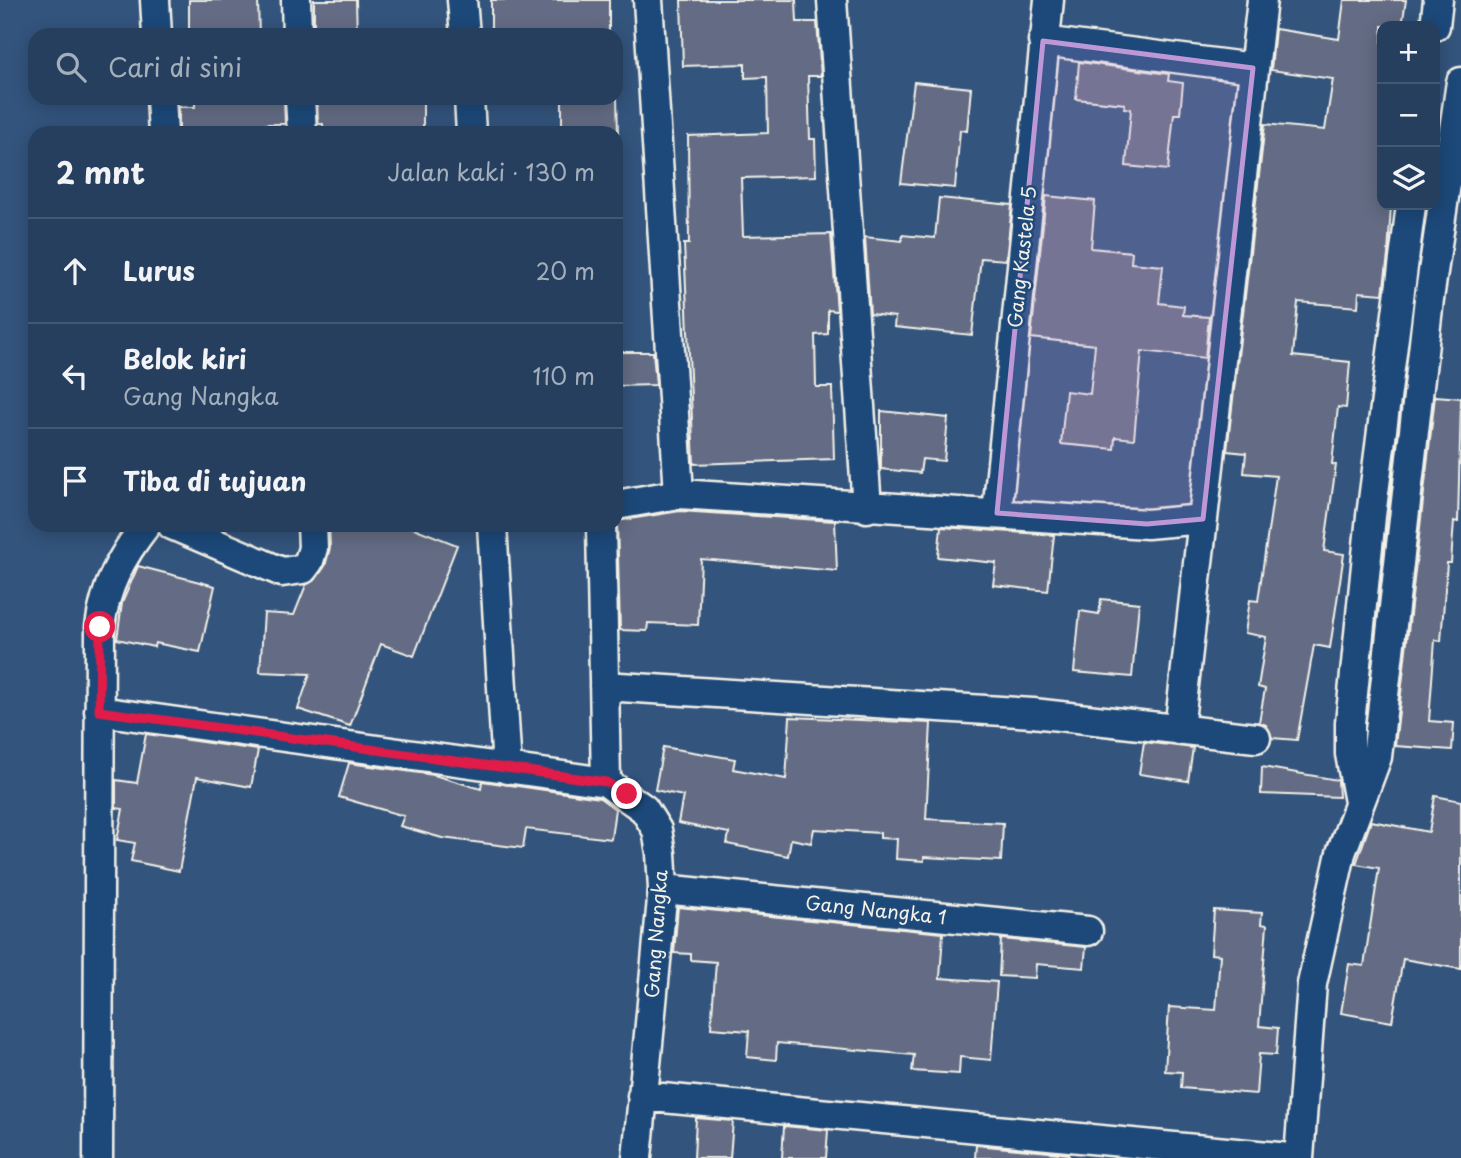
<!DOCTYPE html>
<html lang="id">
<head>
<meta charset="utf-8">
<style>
  :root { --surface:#263f5e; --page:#2e4664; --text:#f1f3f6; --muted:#a4afbc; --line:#425873 }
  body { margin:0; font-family:"Playpen Sans",sans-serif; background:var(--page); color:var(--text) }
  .controls { position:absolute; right:21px; top:21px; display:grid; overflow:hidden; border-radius:14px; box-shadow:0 4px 18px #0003 }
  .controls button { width:63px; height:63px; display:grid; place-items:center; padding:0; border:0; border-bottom:2px solid var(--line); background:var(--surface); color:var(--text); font:35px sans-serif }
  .stop { position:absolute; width:21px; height:21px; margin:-16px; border:5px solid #e11d48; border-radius:50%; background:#fff }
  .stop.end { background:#e11d48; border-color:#fff; box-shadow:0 2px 7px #0008 }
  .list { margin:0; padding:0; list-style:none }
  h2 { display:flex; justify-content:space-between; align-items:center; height:91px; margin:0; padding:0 28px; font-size:30px }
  h2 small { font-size:23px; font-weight:400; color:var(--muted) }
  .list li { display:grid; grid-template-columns:46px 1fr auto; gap:21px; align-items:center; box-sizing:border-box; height:105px; padding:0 28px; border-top:2px solid var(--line) }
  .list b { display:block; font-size:26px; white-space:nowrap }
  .list p { margin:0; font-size:23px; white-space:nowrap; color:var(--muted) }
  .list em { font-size:23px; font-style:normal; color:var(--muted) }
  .icon { flex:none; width:38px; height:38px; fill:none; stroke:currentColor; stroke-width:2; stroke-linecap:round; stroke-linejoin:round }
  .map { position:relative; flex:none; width:1461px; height:1158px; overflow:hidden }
  .search { position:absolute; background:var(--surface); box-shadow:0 4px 18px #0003; left:28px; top:28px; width:595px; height:77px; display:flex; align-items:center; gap:18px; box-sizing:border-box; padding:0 24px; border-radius:21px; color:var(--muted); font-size:26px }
  .panel { position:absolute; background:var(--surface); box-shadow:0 4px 18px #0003; left:28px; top:126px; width:595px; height:406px; border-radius:21px }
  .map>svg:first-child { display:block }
  .building { fill:#636c84; stroke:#f4f1e8; stroke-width:2 }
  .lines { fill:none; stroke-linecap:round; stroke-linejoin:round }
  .street-casing { stroke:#f4f1e8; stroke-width:33 }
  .street { stroke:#1f4a7a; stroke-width:28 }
  .route { stroke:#e11d48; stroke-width:9 }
  .marked { fill:#be98d6; fill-opacity:0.2; stroke:#be98d6; stroke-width:5; stroke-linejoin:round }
  .labels { text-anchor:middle; stroke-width:5; stroke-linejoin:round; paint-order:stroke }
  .street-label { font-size:19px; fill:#f4f1e8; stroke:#1f4a7a }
</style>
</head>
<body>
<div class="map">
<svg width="1461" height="1158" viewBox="0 0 1461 1158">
  <rect width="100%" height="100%" fill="#33547d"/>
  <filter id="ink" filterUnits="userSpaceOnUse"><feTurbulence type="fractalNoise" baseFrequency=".0143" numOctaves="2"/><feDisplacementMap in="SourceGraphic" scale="14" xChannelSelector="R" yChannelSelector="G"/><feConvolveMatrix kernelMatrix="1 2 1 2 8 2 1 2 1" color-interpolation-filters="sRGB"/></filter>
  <g filter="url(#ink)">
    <path class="building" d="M189 0H258L259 35H189Z
      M314 0H356L357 35H314Z
      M491 0H609V35H491Z
      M681 0H796L797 22H817L821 76H808L810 139H815L816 176 741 178 743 236 831 234 837 311 828 310V334L815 335 816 387H832L834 459 694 464 684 244H689L688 136 768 133 767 77 745 78V64L683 66Z
      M1344 0H1406L1402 26H1382V205H1391L1388 255 1383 294 1359 292 1358 307 1298 302 1293 356 1350 362 1346 408 1338 407 1332 464 1336 465 1324 551 1344 554 1330 648 1314 645 1297 740 1272 738 1266 725 1259 722 1265 689 1258 687 1266 637 1245 633 1250 600 1258 601 1276 476 1244 473 1246 453 1227 451 1265 124 1325 130 1333 79 1271 70 1275 29 1339 39Z
      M1079 62 1169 74 1168 81 1183 83 1180 114H1174L1168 170 1126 166 1131 109 1124 108 1125 104 1076 99Z
      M914 82 971 88 967 131 960 130 955 188 901 183Z
      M195 98H284L285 124H266V133H179V107H195Z
      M317 98H423V133H323V124H318Z
      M562 98H617L618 133H569V125H562Z
      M1046 196 1095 201 1091 248 1132 252 1131 263 1163 266 1159 303 1184 306 1183 315 1209 317 1205 358 1142 351 1134 439 1115 437 1114 449 1061 444 1066 391 1090 394 1095 345 1031 338Z
      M939 198 1012 205 1006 260 981 258 972 335 894 327 895 317 870 314 865 237 902 241V235L935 238Z
      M616 352H653L656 385 616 386Z
      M1435 396 1461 398 1458 522 1454 521 1451 563H1447L1441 641 1435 640 1429 721 1454 723 1452 750 1395 746Z
      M881 411 948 418 944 461 922 459 920 473 881 469Z
      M680 511 835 521 837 571 701 559 698 625 648 623 647 631 620 630 617 521Z
      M329 525H406L457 545 414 656 381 644 350 726 298 709 310 674 260 672 264 613 294 615 306 585 316 579 325 566 330 548Z
      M941 527 1054 535 1048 591 993 585 996 563 938 557Z
      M138 566 215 586 200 652 155 643 154 647 117 639 122 603Z
      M1101 599 1139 603 1132 677 1074 672 1080 611 1099 614Z
      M790 717 931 723 926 819 1003 823 1001 861 924 857V861L896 859 897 839 880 838V833L814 829 811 843 791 839 788 856 727 844 729 833 678 823 683 796 655 790 663 747 735 759 733 769 786 779Z
      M146 734 258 750 251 787 197 777 179 871 131 861 135 843 117 840 123 809 116 808V780L137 783Z
      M1144 742 1193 748 1188 781 1139 774Z
      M349 763 434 775 481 789 482 781 600 798 615 809 611 839 526 829 523 848 442 838 400 826 404 816 339 797Z
      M1262 767 1338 780 1339 797 1261 794Z
      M1435 796 1461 801V969L1403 959 1392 1022 1341 1013 1349 964 1364 966 1379 868 1356 864 1371 821 1429 832Z
      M678 907 943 933 940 978 997 982 991 1060 960 1057 959 1074 912 1071 914 1055 777 1043 776 1060 747 1057 749 1031 711 1028 716 962 691 960V954L674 953Z
      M1214 910 1262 913 1261 924 1267 925 1259 1026 1278 1028 1276 1055 1259 1054 1256 1094 1181 1088 1182 1072 1165 1071 1169 1007 1216 1010 1220 955 1211 954Z
      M1001 939 1086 947 1084 968 1036 964 1035 978 999 976Z
      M696 1118 733 1121 730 1158H694Z
      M784 1126 828 1130 826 1158H782Z
      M976 1145 1069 1154V1158H975Z"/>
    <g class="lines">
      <defs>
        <path id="street" d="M155 0 157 35
          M296 0 297 35
          M462 0 465 35
          M648 0 679 494
          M832 0 867 508
          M1435 26 1438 0
          M1043 41 1253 68
          M161 98 163 133
          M300 98 302 133
          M469 98 471 133
          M616 505 679 494 1147 524 1203 519 1262 0
          M997 513 1049 0
          M172 525 282 572 303 569 309 561 313 548 312 525
          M492 525 507 769
          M601 525 606 782
          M604 686 1033 713 1256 738
          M99 711 606 782 644 809 657 830 661 853 663 889 637 1158
          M1179 730 1203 519
          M1359 802 1350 754V723L1371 516 1411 205
          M663 889 1088 931
          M642 1096 1289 1158
          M98 1158 100 627C105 587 121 557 146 525
          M1299 1158 1312 984 1341 853 1377 757 1429 299 1461 82"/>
      </defs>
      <use href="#street" class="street-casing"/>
      <use href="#street" class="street"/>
    </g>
  </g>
  <g class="lines" filter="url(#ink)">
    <path class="route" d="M100 627 99 711 606 782 627 794"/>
  </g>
  <path class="marked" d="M1043 41 1253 68 1203 519 1147 524 997 513Z"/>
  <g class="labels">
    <g class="street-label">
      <text transform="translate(1022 257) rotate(-84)" y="7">Gang Kastela 5</text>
      <text transform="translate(876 910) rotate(6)" y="7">Gang Nangka 1</text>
      <text transform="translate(656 934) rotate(-86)" y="7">Gang Nangka</text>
    </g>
  </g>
</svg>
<div class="controls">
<button>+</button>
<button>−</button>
<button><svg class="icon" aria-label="layers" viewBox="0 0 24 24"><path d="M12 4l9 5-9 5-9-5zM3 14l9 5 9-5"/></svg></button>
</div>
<div class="stop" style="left:100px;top:627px"></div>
<div class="stop end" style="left:627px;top:794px"></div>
<div class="search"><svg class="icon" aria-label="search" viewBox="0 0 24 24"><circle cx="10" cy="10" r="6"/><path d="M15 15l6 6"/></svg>Cari di sini</div>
<section class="panel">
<h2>2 mnt<small>Jalan kaki · 130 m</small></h2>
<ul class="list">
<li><svg class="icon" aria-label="ahead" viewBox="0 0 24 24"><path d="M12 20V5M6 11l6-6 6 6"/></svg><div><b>Lurus</b></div><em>20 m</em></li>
<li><svg class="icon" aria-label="left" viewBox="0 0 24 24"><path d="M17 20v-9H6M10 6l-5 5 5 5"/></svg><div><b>Belok kiri</b><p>Gang Nangka</p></div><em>110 m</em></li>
<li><svg class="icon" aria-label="arrive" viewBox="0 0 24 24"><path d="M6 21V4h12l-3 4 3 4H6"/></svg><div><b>Tiba di tujuan</b></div></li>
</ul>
</section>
</div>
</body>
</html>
